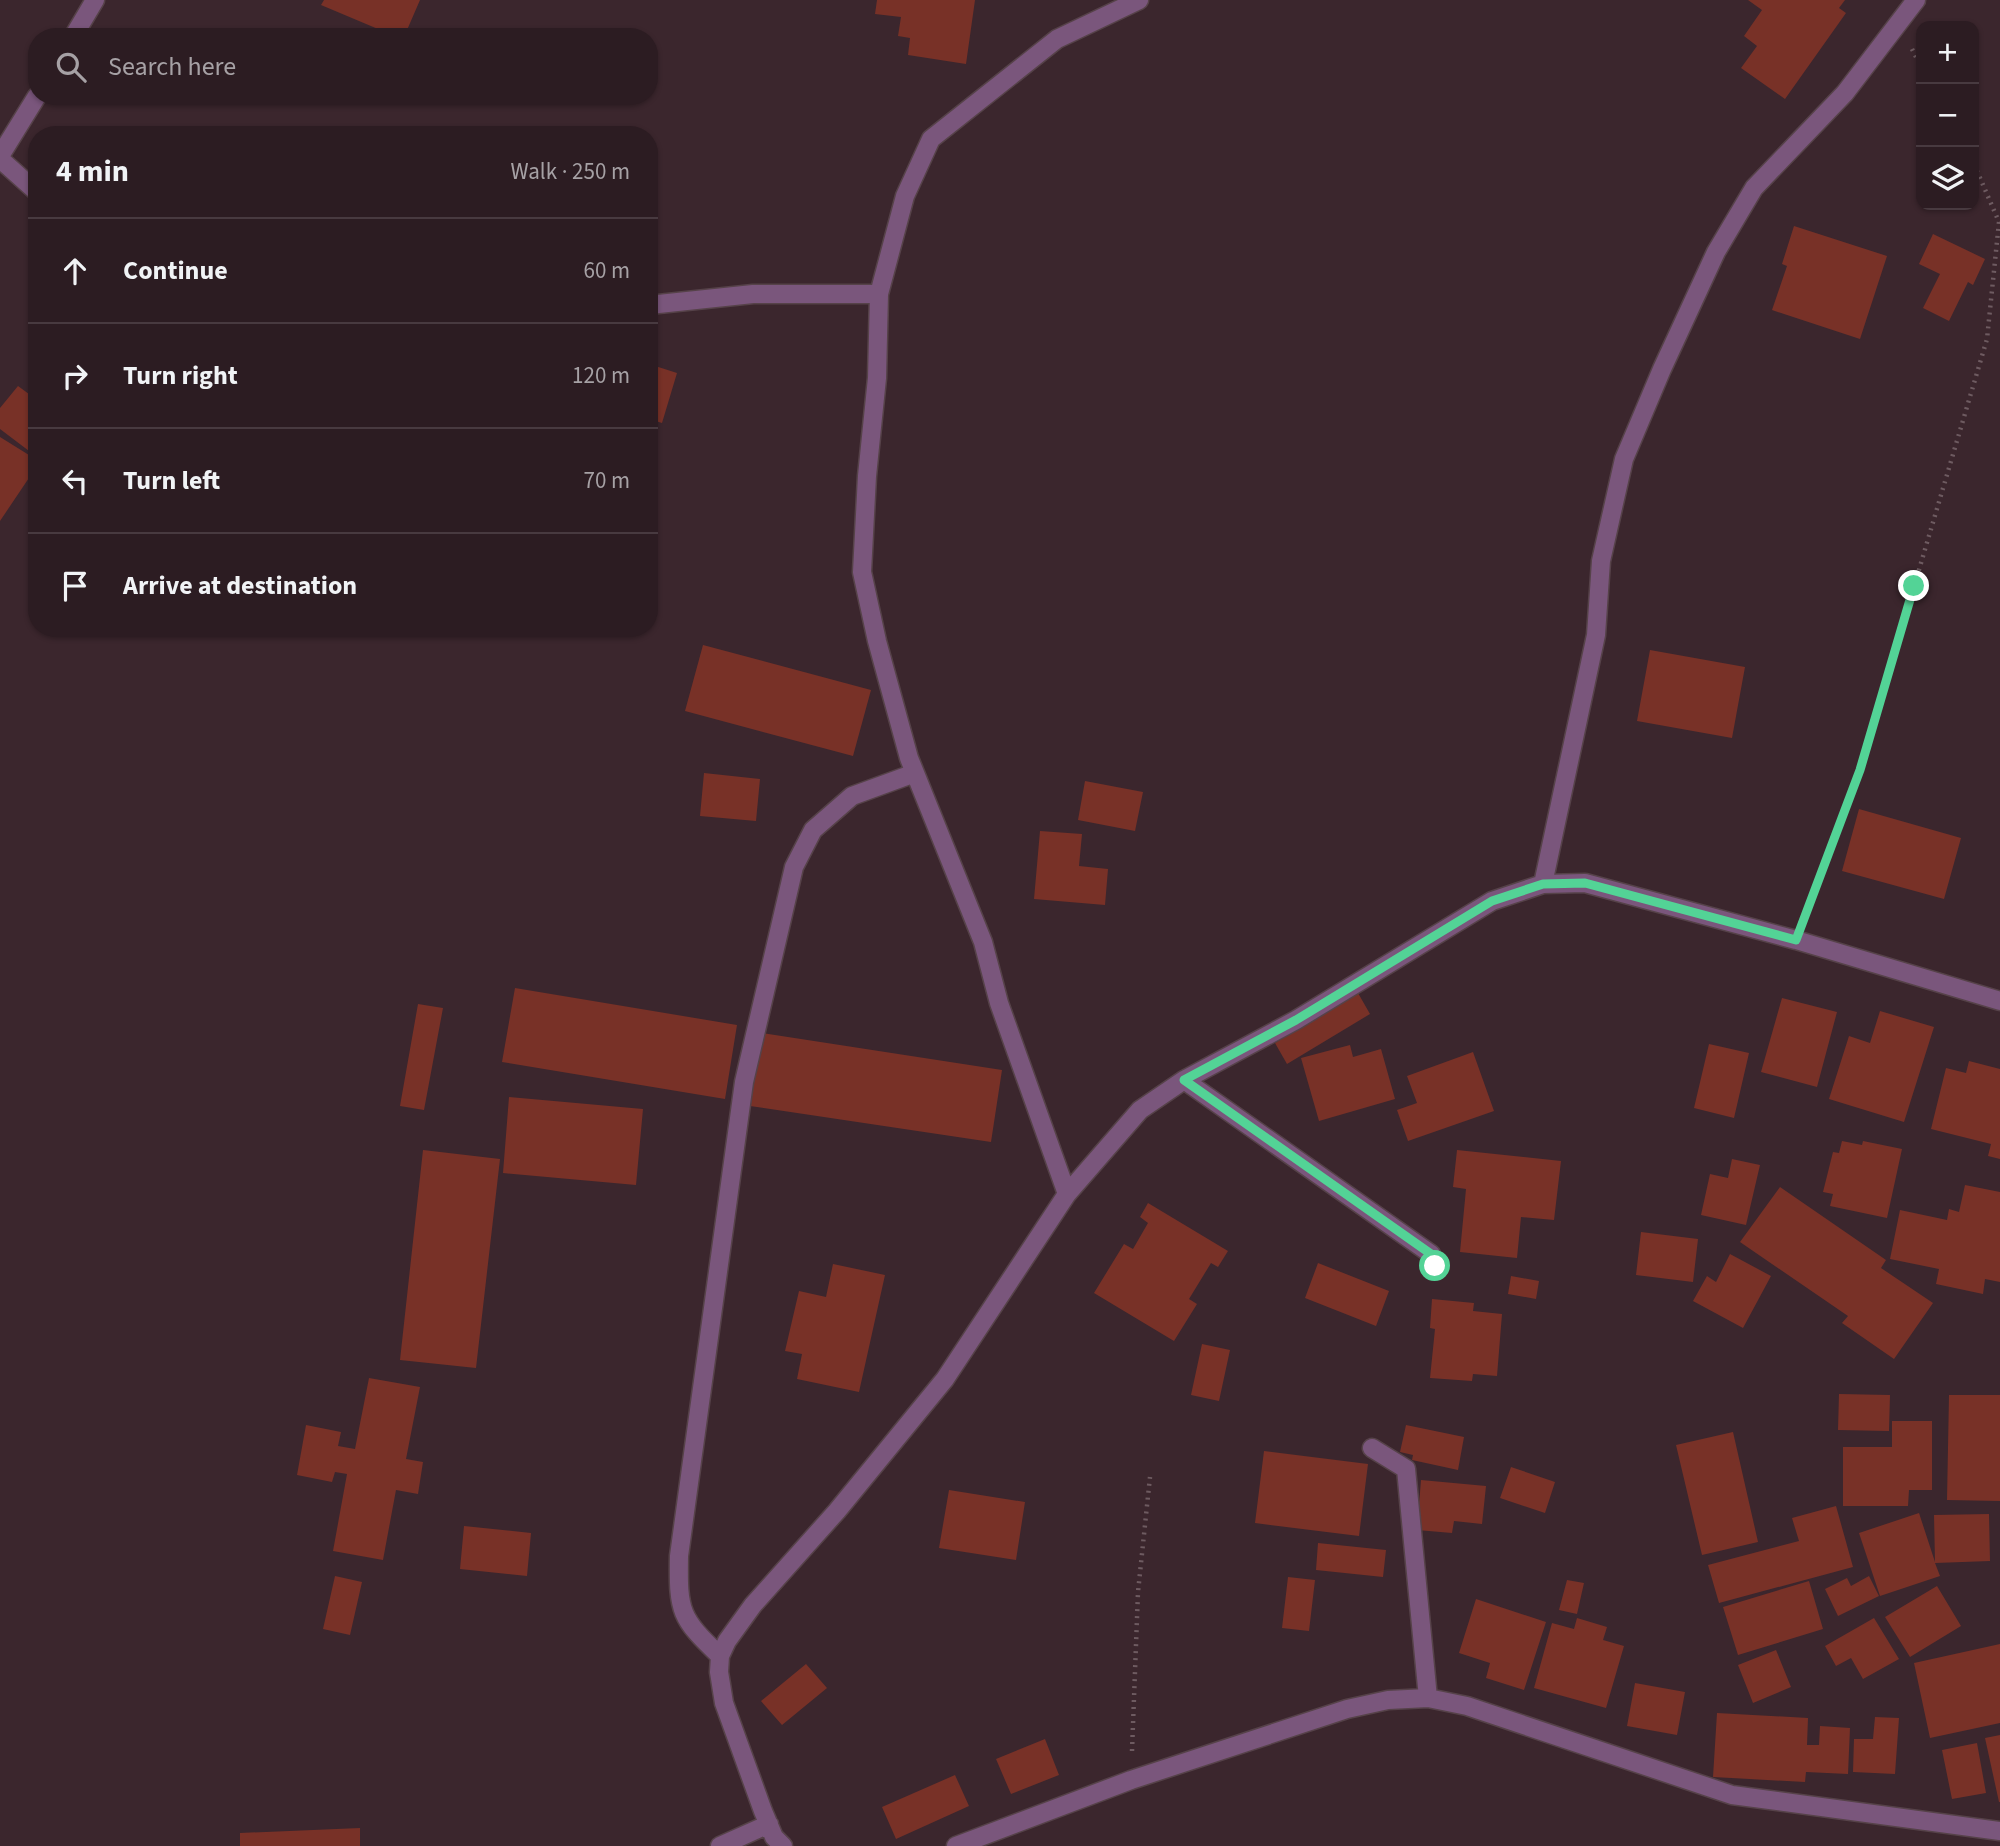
<!DOCTYPE html>
<html lang="en">
<head>
<meta charset="utf-8">
<style>
  :root { --surface:#2c1c22; --page:#34252a; --text:#f1f3f6; --muted:#a6a1a5; --line:#483a40 }
  body { margin:0; font-family:"Source Sans 3",sans-serif; background:var(--page); color:var(--text) }
  .controls { position:absolute; right:21px; top:21px; display:grid; overflow:hidden; border-radius:14px; box-shadow:0 2px 5px #0004 }
  .controls button { width:63px; height:63px; display:grid; place-items:center; padding:0; border:0; border-bottom:2px solid var(--line); background:var(--surface); color:var(--text); font:35px sans-serif }
  .stop { position:absolute; width:21px; height:21px; margin:-16px; border:5px solid #53d396; border-radius:50%; background:#fff }
  .stop.end { background:#53d396; border-color:#fff; box-shadow:0 2px 7px #0008 }
  .list { margin:0; padding:0; list-style:none }
  h2 { display:flex; justify-content:space-between; align-items:center; height:91px; margin:0; padding:0 28px; font-size:30px }
  h2 small { font-size:23px; font-weight:400; color:var(--muted) }
  .list li { display:grid; grid-template-columns:46px 1fr auto; gap:21px; align-items:center; box-sizing:border-box; height:105px; padding:0 28px; border-top:2px solid var(--line) }
  .list b { display:block; font-size:26px; white-space:nowrap }
  .list em { font-size:23px; font-style:normal; color:var(--muted) }
  .icon { flex:none; width:38px; height:38px; fill:none; stroke:currentColor; stroke-width:2; stroke-linecap:round; stroke-linejoin:round }
  .map { position:relative; flex:none; width:2000px; height:1846px; overflow:hidden }
  .search { position:absolute; background:var(--surface); box-shadow:0 2px 5px #0004; left:28px; top:28px; width:630px; height:77px; display:flex; align-items:center; gap:18px; box-sizing:border-box; padding:0 24px; border-radius:28px; color:var(--muted); font-size:26px }
  .panel { position:absolute; background:var(--surface); box-shadow:0 2px 5px #0004; left:28px; top:126px; width:630px; height:511px; border-radius:28px }
  .map>svg:first-child { display:block }
  .building { fill:#783127 }
  .lines { fill:none; stroke-linecap:round; stroke-linejoin:round }
  .minor-casing { stroke:#564249; stroke-width:21 }
  .path { stroke:#6e5b61; stroke-width:4.5; stroke-dasharray:2 5; stroke-linecap:butt }
  .minor { stroke:#7a567c; stroke-width:18 }
  .route { stroke:#53d396; stroke-width:9 }
</style>
</head>
<body>
<div class="map">
<svg width="2000" height="1846" viewBox="0 0 2000 1846">
  <rect width="100%" height="100%" fill="#3b262d"/>
  <path class="building" d="M324 0H420L404 37H397L321 5Z
    M877 0H975L966 64 908 55 910 38 898 36 901 17 875 14Z
    M1748 0H1845L1839 8 1846 13 1785 99 1741 68 1757 46 1744 36 1762 10Z
    M1794 226 1887 256 1860 339 1772 310 1787 266 1782 264Z
    M1933 234 1985 259 1973 285 1968 282 1949 321 1923 308 1940 274 1919 264Z
    M649 364 677 373 662 423 649 419Z
    M18 386 33 397 37 393V457L0 429V408Z
    M0 437 37 460V466L0 521Z
    M703 645 871 690 853 756 685 711Z
    M1650 650 1745 667 1732 738 1637 721Z
    M704 773 760 779 756 821 700 816Z
    M1085 781 1143 792 1135 831 1078 820Z
    M1859 809 1961 838 1944 899 1842 871Z
    M1040 831 1082 834 1079 866 1108 869 1105 905 1034 899Z
    M515 988 737 1025 725 1099 502 1062Z
    M1358 993 1370 1014 1287 1064 1275 1043Z
    M1782 998 1837 1012 1817 1087 1761 1072Z
    M418 1004 443 1008 424 1110 400 1106Z
    M1880 1011 1934 1027 1904 1122 1829 1099 1849 1036 1870 1043Z
    M762 1033 1002 1070 991 1142 750 1106Z
    M1709 1044 1749 1053 1734 1118 1694 1108Z
    M1350 1045 1353 1057 1381 1049 1395 1099 1319 1121 1301 1058Z
    M1473 1052 1494 1111 1408 1141 1397 1110 1417 1103 1407 1076Z
    M1969 1061 2000 1069V1159L1988 1156 1991 1144 1931 1129 1946 1068 1966 1073Z
    M509 1097 643 1109 636 1185 503 1173Z
    M1842 1141 1862 1145 1863 1141 1902 1149 1887 1218 1830 1206 1833 1194 1823 1192 1833 1152 1839 1153Z
    M423 1150 500 1159 476 1368 400 1360Z
    M1457 1150 1561 1161 1554 1220 1521 1217 1517 1258 1460 1252 1466 1189 1453 1187Z
    M1732 1159 1760 1165 1746 1225 1701 1215 1710 1174 1728 1178Z
    M1965 1185 2000 1192V1282L1985 1279 1983 1294 1936 1284 1939 1269 1890 1259 1900 1210 1947 1220 1949 1209 1959 1212Z
    M1780 1187 1886 1260 1881 1268 1933 1303 1894 1359 1842 1323 1848 1316 1740 1242Z
    M1148 1203 1228 1251 1218 1267 1211 1263 1189 1299 1197 1304 1174 1341 1094 1293 1124 1244 1133 1249 1148 1223 1140 1217Z
    M1641 1232 1698 1239 1693 1282 1636 1275Z
    M1730 1254 1771 1276 1743 1328 1693 1301 1707 1276 1716 1282Z
    M1318 1263 1389 1291 1376 1326 1305 1298Z
    M833 1264 885 1275 859 1392 797 1379 802 1354 785 1351 799 1291 826 1297Z
    M1511 1276 1539 1281 1536 1299 1508 1294Z
    M1432 1299 1474 1303 1473 1311 1502 1314 1497 1376 1473 1374 1472 1381 1430 1378 1435 1329 1430 1328Z
    M1202 1344 1230 1350 1219 1401 1191 1395Z
    M369 1378 420 1387 406 1459 423 1462 418 1494 396 1490 383 1560 333 1551 347 1474 335 1472 332 1482 297 1475 306 1425 341 1432 338 1446 355 1449Z
    M1839 1394 1890 1395 1889 1431 1838 1430Z
    M1949 1395H2000V1501L1947 1500Z
    M1892 1421H1932V1490H1909L1908 1506H1843V1447H1892Z
    M1406 1425 1464 1437 1458 1470 1412 1460 1413 1455 1400 1452Z
    M1733 1432 1758 1542 1702 1555 1676 1445Z
    M1264 1451 1368 1464 1359 1536 1255 1523Z
    M1511 1467 1555 1482 1545 1513 1500 1498Z
    M1421 1480 1486 1486 1482 1524 1454 1521 1452 1533 1417 1530Z
    M949 1490 1025 1502 1016 1560 939 1548Z
    M1836 1506 1853 1567 1719 1603 1708 1565 1799 1541 1792 1518Z
    M1919 1513 1935 1562 1934 1515 1989 1514 1990 1561 1935 1563 1940 1576 1880 1596 1859 1533Z
    M464 1526 531 1533 527 1576 460 1569Z
    M1318 1543 1386 1550 1383 1577 1316 1570Z
    M335 1576 362 1582 350 1635 323 1629Z
    M1869 1576 1879 1596 1838 1616 1825 1589 1847 1578 1851 1586Z
    M1288 1577 1315 1580 1309 1631 1282 1628Z
    M1567 1580 1584 1583 1577 1614 1559 1610Z
    M1809 1581 1823 1629 1738 1655 1723 1607Z
    M1937 1586 1961 1626 1910 1657 1885 1617Z
    M1476 1599 1546 1622 1524 1690 1486 1678 1490 1663 1459 1653Z
    M1577 1618 1607 1627 1603 1640 1624 1646 1606 1708 1534 1688 1552 1623 1574 1629Z
    M1874 1618 1899 1659 1863 1679 1851 1658 1836 1666 1825 1646Z
    M2000 1644V1723L1930 1738 1914 1663Z
    M1776 1650 1791 1687 1753 1703 1738 1665Z
    M806 1664 827 1688 782 1725 761 1701Z
    M1635 1683 1685 1692 1677 1735 1627 1726Z
    M1717 1713 1808 1718 1807 1745H1819L1820 1726 1850 1728 1848 1774 1806 1772 1805 1782 1713 1777Z
    M1875 1717 1899 1718 1895 1774 1853 1772 1854 1739H1873Z
    M2000 1735V1802H1999L1985 1738Z
    M1045 1739 1059 1775 1011 1794 996 1759Z
    M1977 1743 1986 1793 1952 1799 1942 1750Z
    M955 1775 969 1806 896 1839 882 1807Z
    M360 1828V1846H240V1833Z"/>
  <g class="lines">
    <defs>
      <path id="minor" d="M73 37 95 0
        M0 156 37 96
        M0 159 37 192
        M649 305 753 294H879
        M1543 884 1596 635 1601 561 1624 459 1662 369 1716 252 1754 188 1845 93 1916 0
        M1184 1080 1431 1254 1435 1266
        M1067 1194 999 1003 983 942 909 758 877 641 862 572 867 476 877 378 879 294 905 196 931 139 1057 39 1139 0
        M1372 1448 1406 1469 1428 1698
        M720 1656C680 1618 678 1612 679 1556L744 1082 794 867 813 830 852 796 915 773
        M720 1846 769 1824
        M783 1846 774 1837 763 1811 724 1703 719 1672 720 1656 727 1641 753 1605 837 1511 945 1379 1067 1194 1140 1110 1184 1080 1296 1020 1492 901 1543 884 1585 883 1796 940 2000 1001
        M956 1846 1131 1780 1347 1709 1388 1700 1428 1698 1467 1706 1732 1795 2000 1831"/>
    </defs>
    <use href="#minor" class="minor-casing"/>
    <path class="path" d="M1912 49 1921 67
      M1805 916 1860 770 1987 339 1999 222 1974 164
      M1132 1751 1138 1592 1150 1477"/>
    <use href="#minor" class="minor"/>
  </g>
  <g class="lines">
    <path class="route" d="M1435 1266 1431 1254 1184 1080 1296 1020 1492 901 1543 884 1585 883 1796 940 1860 770 1914 586"/>
  </g>
</svg>
<div class="controls">
<button>+</button>
<button>−</button>
<button><svg class="icon" aria-label="layers" viewBox="0 0 24 24"><path d="M12 4l9 5-9 5-9-5zM3 14l9 5 9-5"/></svg></button>
</div>
<div class="stop" style="left:1435px;top:1266px"></div>
<div class="stop end" style="left:1914px;top:586px"></div>
<div class="search"><svg class="icon" aria-label="search" viewBox="0 0 24 24"><circle cx="10" cy="10" r="6"/><path d="M15 15l6 6"/></svg>Search here</div>
<section class="panel">
<h2>4 min<small>Walk · 250 m</small></h2>
<ul class="list">
<li><svg class="icon" aria-label="ahead" viewBox="0 0 24 24"><path d="M12 20V5M6 11l6-6 6 6"/></svg><div><b>Continue</b></div><em>60 m</em></li>
<li><svg class="icon" aria-label="right" viewBox="0 0 24 24"><path d="M7 20v-9h11M14 6l5 5-5 5"/></svg><div><b>Turn right</b></div><em>120 m</em></li>
<li><svg class="icon" aria-label="left" viewBox="0 0 24 24"><path d="M17 20v-9H6M10 6l-5 5 5 5"/></svg><div><b>Turn left</b></div><em>70 m</em></li>
<li><svg class="icon" aria-label="arrive" viewBox="0 0 24 24"><path d="M6 21V4h12l-3 4 3 4H6"/></svg><div><b>Arrive at destination</b></div></li>
</ul>
</section>
</div>
</body>
</html>
